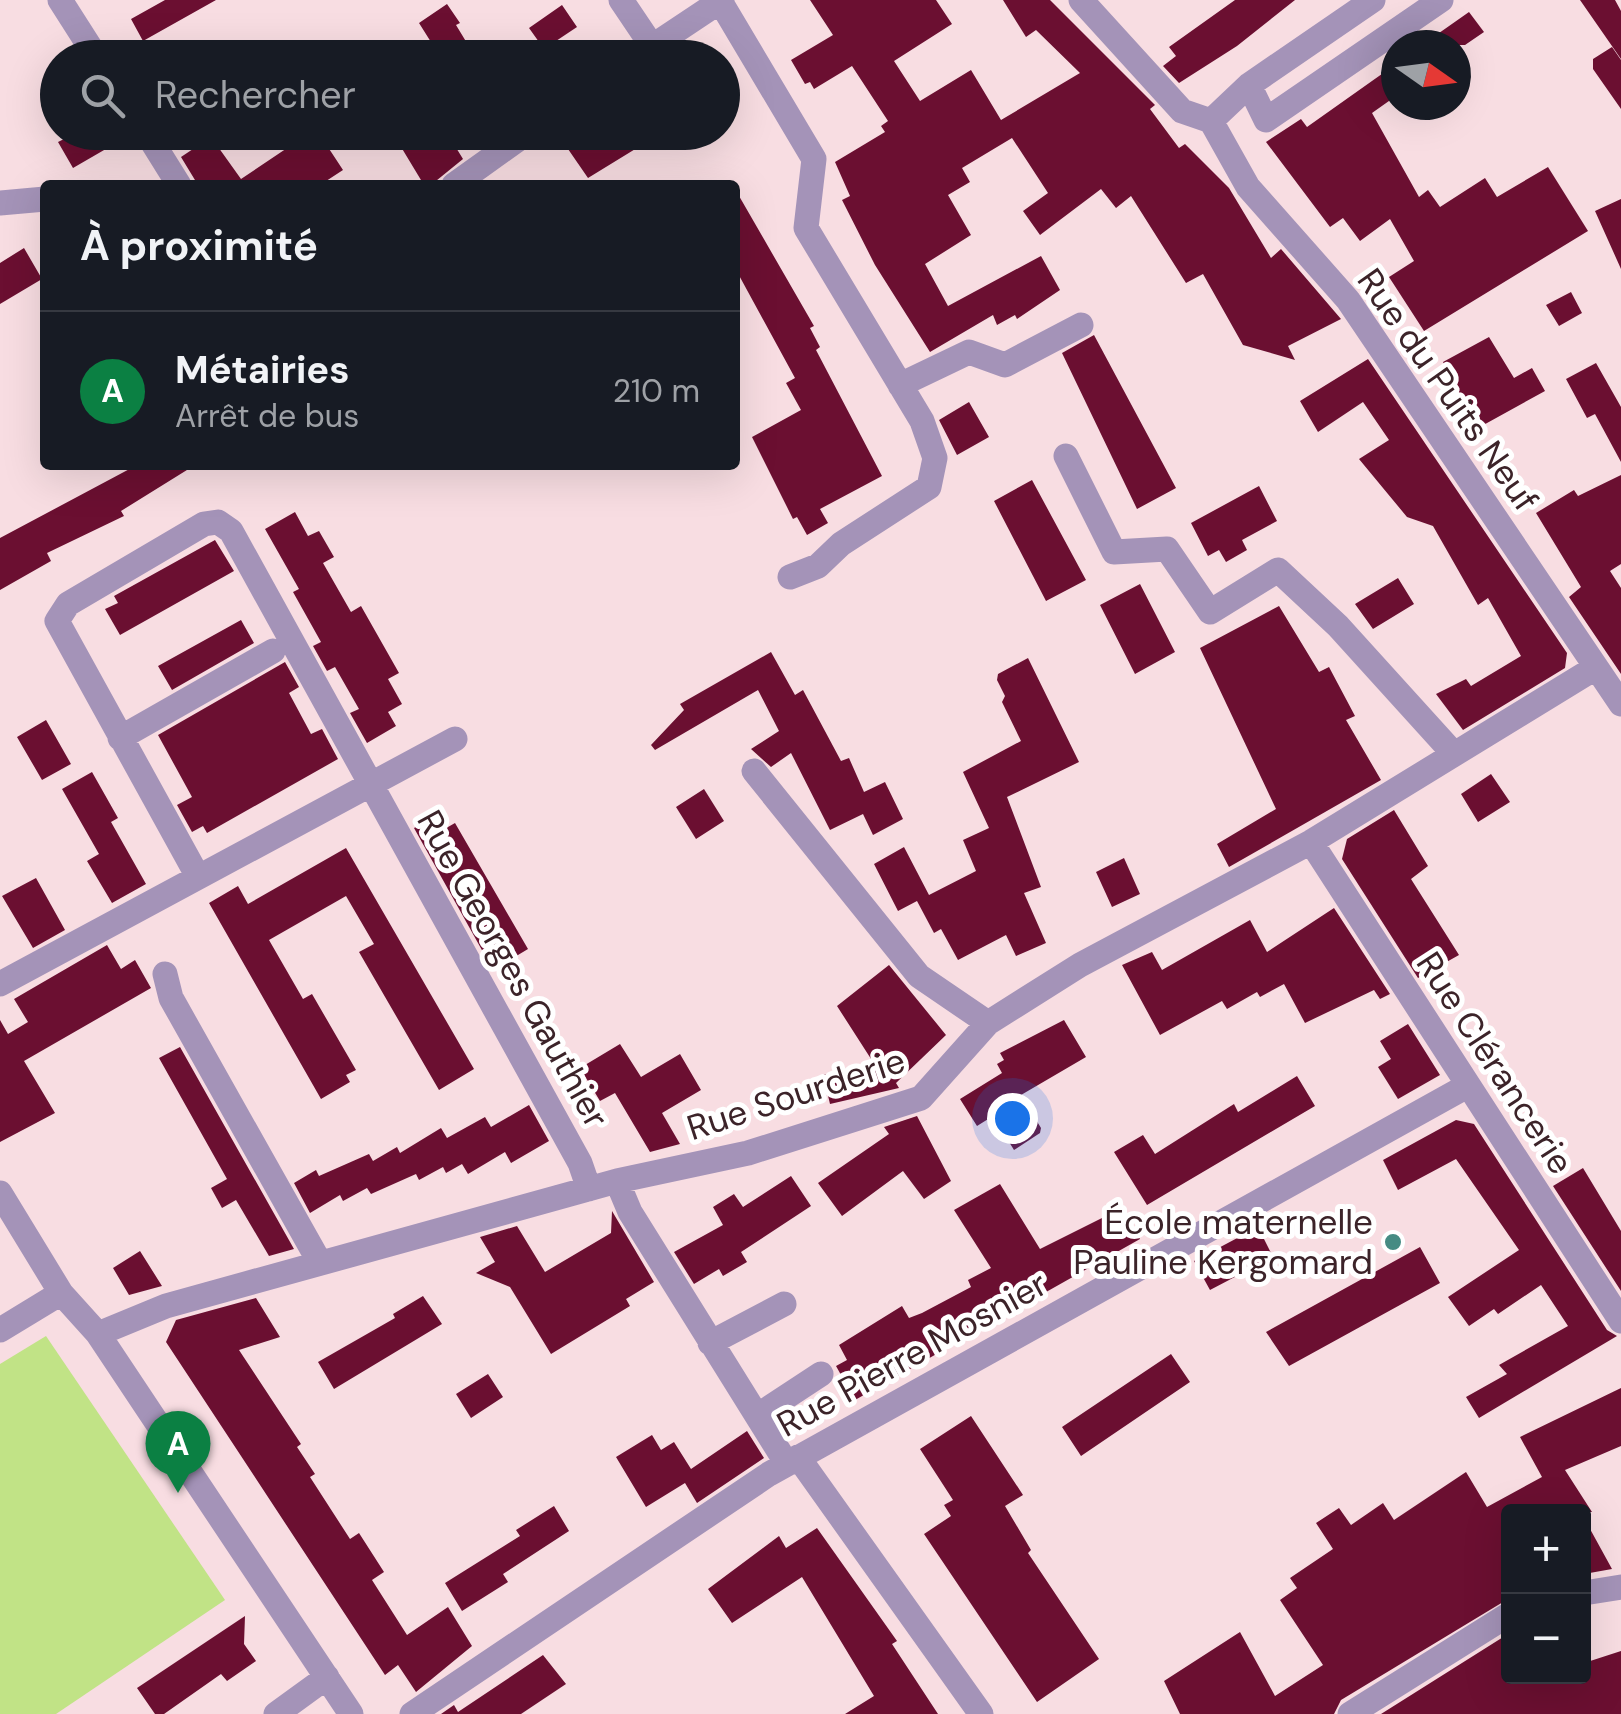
<!DOCTYPE html>
<html lang="fr">
<head>
<meta charset="utf-8">
<style>
  :root { --surface:#171b24; --page:#20242c; --text:#f1f3f6; --muted:#9ea1a6; --line:#363941; --accent:#0b8043 }
  body { margin:0; font-family:"DM Sans",sans-serif; background:var(--page); color:var(--text) }
  .controls { position:absolute; right:30px; bottom:30px; display:grid; overflow:hidden; border-radius:10px; box-shadow:0 10px 40px #0002 }
  .controls button { width:90px; height:90px; display:grid; place-items:center; padding:0; border:0; border-bottom:2px solid var(--line); background:var(--surface); color:var(--text); font:50px sans-serif }
  .compass { position:absolute; left:1381px; top:30px; width:90px; height:90px; border-radius:50%; background:var(--surface); box-shadow:0 10px 40px #0002; rotate:104deg }
  .you { position:absolute; left:1012px; top:1118px; width:35px; height:35px; margin:-25px; border:8px solid #fff; border-radius:50%; background:#1a73e8; box-shadow:0 0 0 15px #1a73e833 }
  .badge { display:grid; place-items:center; width:65px; height:65px; border-radius:50%; background:var(--accent); color:#fff; font-size:32px; font-weight:700 }
  .pin { position:absolute; translate:-50% -82px; filter:drop-shadow(0 2px 5px #0008) }
  .pin::after { content:''; position:absolute; top:52px; width:35px; height:30px; background:inherit; clip-path:polygon(0 0,100% 0,50% 100%) }
  .list { margin:0; padding:0; list-style:none }
  h2 { display:flex; justify-content:space-between; align-items:center; height:130px; margin:0; padding:0 40px; font-size:42px }
  h2 small { font-size:32px; font-weight:400; color:var(--muted) }
  .list li { display:grid; grid-template-columns:65px 1fr auto; gap:30px; align-items:center; box-sizing:border-box; height:160px; padding:0 40px; border-top:2px solid var(--line) }
  .list b { display:block; font-size:38px; white-space:nowrap }
  .list p { margin:0; font-size:32px; white-space:nowrap; color:var(--muted) }
  .list em { font-size:32px; font-style:normal; color:var(--muted) }
  .icon { flex:none; width:55px; height:55px; fill:none; stroke:currentColor; stroke-width:2; stroke-linecap:round; stroke-linejoin:round }
  .map { position:relative; flex:none; width:1621px; height:1714px; overflow:hidden }
  .search { position:absolute; background:var(--surface); box-shadow:0 10px 40px #0002; left:40px; top:40px; width:700px; height:110px; display:flex; align-items:center; gap:25px; box-sizing:border-box; padding:0 35px; border-radius:55px; color:var(--muted); font-size:38px }
  .panel { position:absolute; background:var(--surface); box-shadow:0 10px 40px #0002; left:40px; top:180px; width:700px; height:290px; border-radius:10px }
  .map>svg:first-child { display:block }
  .green { fill:#c1e386 }
  .building { fill:#6b0f31 }
  .lines { fill:none; stroke-linecap:round; stroke-linejoin:round }
  .minor { stroke:#a493b8; stroke-width:25 }
  .poi-dot { fill:#468b83; stroke:#fff; stroke-width:4 }
  .labels { text-anchor:middle; stroke-width:10; stroke-linejoin:round; paint-order:stroke }
  .street-label { font-size:35px; fill:#3c2329; stroke:#fff }
  .poi-label { font-size:35px; fill:#3c2329; stroke:#fff; text-anchor:end }
</style>
</head>
<body>
<div class="map">
<svg width="1621" height="1714" viewBox="0 0 1621 1714">
  <rect width="100%" height="100%" fill="#f8dde2"/>
  <path class="green" d="M46 1336 225 1600 56 1714H0V1364Z"/>
  <path class="building" d="M165 0H216L143 41 131 19Z
    M810 0H936L952 24 894 61 920 101 971 70 1001 120 1080 73 1036 30 1026 37 1003 0H1050L1155 105 1150 109 1179 148 1185 144 1229 188 1271 258 1281 249 1341 319 1288 346 1295 360 1243 345 1203 274 1186 283 1131 196 1116 208 1101 189 1040 235 1023 211 1048 193 1012 138 962 168 970 182 948 195 971 235 925 264 948 306 1041 256 1060 290 1017 319 1015 315 997 325 993 315 930 352 875 265 842 200 850 196 835 162 885 132 881 126 888 121 852 66 814 89 810 82 805 84 791 60 833 35Z
    M1235 0H1295L1237 46 1179 83 1163 66 1176 56 1169 47Z
    M1580 0H1615L1621 11V59Z
    M447 4 460 23 456 25 476 58H441L419 23Z
    M562 5 577 27 544 49 529 28Z
    M1469 12 1484 32 1465 45H1422Z
    M1612 47 1621 60V109L1593 69V59Z
    M1396 64V96L1372 113 1419 197 1428 190 1440 207 1485 178 1497 197 1548 167 1588 231 1424 331 1389 277 1414 261 1390 219 1360 241 1343 218 1330 227 1266 142 1301 119 1307 127Z
    M78 132H130V135L73 168 58 142Z
    M311 132H318L343 170 320 185H198L181 157 211 137 241 179Z
    M392 132H418L427 146 447 133 463 159 431 185H424Z
    M596 132H663L588 178 568 149Z
    M735 189 814 326 810 328 820 347 816 350 882 476 820 509 828 523 807 535 797 517 793 519 752 437 801 410 786 383 795 378 735 268Z
    M1621 199V269L1595 211Z
    M24 248 42 279 0 304V263Z
    M1571 292 1582 313 1559 326 1546 305Z
    M1094 335 1176 488 1137 509 1062 353Z
    M1489 337 1514 378 1532 368 1545 391 1478 428 1443 362Z
    M1368 359 1567 653 1565 668 1463 730 1436 694 1466 679 1471 686 1521 656 1488 598 1478 605 1433 526 1407 517 1359 459 1389 440 1363 402 1318 432 1300 401Z
    M1596 363 1621 407V462L1595 414 1587 418 1566 379Z
    M969 402 989 437 957 455 939 420Z
    M137 465H195L121 511 124 516 47 553 51 561 0 590V538Z
    M1621 475V564L1610 571 1621 588V674L1569 597 1581 587 1536 513 1574 490 1578 496Z
    M1032 480 1086 580 1046 601 994 501Z
    M1259 486 1277 521 1242 540 1247 550 1226 562 1219 550 1208 556 1191 523Z
    M295 512 308 536 319 531 334 557 323 563 351 612 361 606 399 673 388 679 402 704 388 712 396 726 367 743 350 713 359 709 335 667 327 671 313 646 321 642 293 592 299 589 265 529Z
    M215 540 234 571 120 635 105 609 118 603 114 596Z
    M1398 578 1414 604 1373 629 1355 604Z
    M1140 584 1175 652 1135 674 1100 605Z
    M1279 606 1319 672 1329 667 1355 716 1346 720 1381 780 1229 867 1217 844 1276 809 1200 648Z
    M241 620 254 643 172 690 158 666Z
    M771 652 795 695 803 690 841 761 849 758 864 792 885 782 903 819 873 835 863 814 830 830 791 753 771 767 751 749 779 731 758 690 655 750 651 745 684 710 680 704Z
    M1028 658 1079 762 1007 797 1041 887 1024 893 1046 943 1016 956 1006 935 958 960 941 929 934 933 917 901 898 911 874 864 904 847 929 895 976 871 963 840 989 828 963 772 1021 741 1002 702 1005 696 997 680 998 674Z
    M285 662 299 687 289 693 311 734 322 729 338 759 207 833 203 826 192 832 177 805 192 797 158 735Z
    M46 720 71 764 42 780 17 737Z
    M92 772 118 818 111 822 146 884 112 903 87 861 99 854 62 789Z
    M1491 774 1510 802 1478 822 1461 794Z
    M704 789 724 821 696 839 676 807Z
    M1394 810 1428 866 1411 879 1459 955 1418 978 1342 859 1347 839Z
    M433 817 441 831 455 823 528 949 493 970 414 828Z
    M346 848 474 1069 439 1090 359 952 374 944 346 896 269 940 303 999 312 994 356 1070 346 1075 350 1082 321 1099 209 903 238 886 248 904Z
    M1124 858 1140 894 1112 907 1096 872Z
    M36 878 65 930 33 948 2 896Z
    M1334 908 1390 994 1380 999 1374 990 1305 1023 1284 984 1260 997 1257 992 1227 1009 1222 1001 1160 1035 1122 965 1152 952 1162 970 1250 920 1267 952Z
    M107 945 121 969 135 960 151 988 24 1061 55 1113 0 1142V1020L8 1034 28 1022 14 999Z
    M889 965 946 1035 896 1083 899 1088 830 1104 823 1075 873 1062 837 1006Z
    M1064 1020 1086 1057 1021 1095 1041 1128 1040 1133 1014 1150 993 1116 977 1126 960 1099 1002 1073 997 1064 1004 1060 1000 1053Z
    M1408 1024 1440 1075 1398 1099 1378 1067 1391 1059 1380 1041Z
    M620 1044 641 1077 680 1054 701 1090 662 1113 680 1144 650 1152 615 1093 600 1101 580 1068Z
    M180 1047 294 1249 269 1256 236 1200 222 1208 211 1188 227 1179 159 1058Z
    M1297 1076 1315 1106 1147 1205 1114 1152 1143 1135 1155 1154 1234 1104 1238 1112Z
    M529 1105 549 1141 511 1163 505 1152 468 1174 462 1164 446 1173 443 1167 419 1180 416 1174 371 1194 367 1188 343 1201 340 1195 310 1213 294 1183 316 1170 319 1176 369 1154 373 1161 397 1147 400 1153 441 1128 447 1138 485 1117 491 1127Z
    M917 1116 951 1181 924 1199 903 1171 842 1216 818 1183 889 1134 884 1127Z
    M1456 1120 1474 1124 1607 1330 1617 1336 1479 1418 1466 1397 1507 1374 1499 1365 1568 1326 1541 1285 1498 1314 1494 1309 1469 1326 1448 1297 1519 1250 1456 1159 1398 1190 1383 1160Z
    M1583 1168 1621 1231V1291L1553 1186Z
    M791 1176 811 1206 741 1252 747 1262 723 1276 719 1269 694 1284 674 1252 723 1225 713 1207 734 1194 743 1207Z
    M1000 1184 1040 1249 1122 1208 1140 1239 855 1400 836 1366 847 1360 839 1345 902 1306 909 1318 922 1313 971 1287 968 1280 991 1268 954 1210Z
    M612 1211 654 1282 626 1299 630 1306 551 1354 510 1287 476 1273 495 1262 480 1237 517 1226 545 1272 611 1233Z
    M1258 1227 1273 1257 1210 1290 1194 1261Z
    M1420 1247 1440 1283 1289 1366 1266 1332Z
    M140 1251 162 1286 129 1295 113 1268Z
    M423 1296 442 1324 334 1389 318 1362 395 1318 393 1314Z
    M256 1298 280 1337 239 1350 301 1444 297 1447 315 1474 310 1477 350 1539 359 1533 384 1572 372 1580 407 1635 448 1607 472 1646 416 1692 398 1665 385 1675 166 1342 176 1320Z
    M1171 1354 1190 1382 1081 1456 1062 1427Z
    M488 1374 503 1397 471 1418 456 1394Z
    M1621 1388V1446L1565 1470 1592 1512H1508V1599L1341 1700 1334 1714H1180L1164 1681 1240 1632 1275 1696 1323 1665 1280 1600 1297 1588 1290 1578 1333 1549 1316 1523 1339 1508 1351 1525 1383 1503 1394 1520 1466 1472 1487 1507 1542 1477 1520 1437Z
    M971 1416 1023 1495 1005 1506 1031 1550 1028 1553 1099 1659 1037 1702 924 1534 951 1516 944 1505 953 1500 920 1449Z
    M747 1431 764 1458 697 1503 685 1483 646 1507 616 1457 652 1435 661 1450 674 1442 691 1469Z
    M554 1506 569 1531 503 1574 508 1582 462 1611 445 1583 520 1536 516 1530Z
    M1584 1518 1612 1569 1584 1574Z
    M817 1528 897 1641 892 1644 938 1714H845L874 1696 802 1577 732 1623 708 1589 779 1536 786 1548Z
    M245 1616 244 1644 256 1661 227 1681 221 1674 164 1714H155L137 1688Z
    M1508 1634V1676H1584V1663L1621 1651V1714H1381Z
    M543 1655 566 1684 521 1714H441L454 1705 458 1712Z"/>
  <g class="lines">
    <path class="minor" d="M60 0 97 58
      M621 0 652 46
      M1081 0 1182 111 1211 121 1249 85 1373 0
      M720 1 814 159 806 228 922 421 935 458 929 487 841 544 818 566 790 577
      M635 58 722 0
      M1249 85 1266 120 1441 0
      M1211 121 1248 187 1348 300 1621 704
      M146 132 179 185
      M454 185 528 132
      M0 203 45 199
      M900 385 969 352 1005 365 1081 325
      M1066 456 1114 552 1167 549 1210 612 1278 570 1338 626 1454 754
      M120 738 273 651
      M754 771 919 976 988 1023
      M1311 842 1621 1321
      M197 875 57 621 68 604 204 524 218 522 231 531 580 1163 589 1189
      M165 974 171 998 320 1263
      M0 984 455 739
      M617 1181 630 1212 787 1464
      M0 1193 61 1293 98 1334 351 1714
      M0 1330 61 1293
      M98 1334 166 1306 617 1181 748 1153 921 1098 988 1023 1080 965 1311 842 1595 668
      M710 1343 784 1304
      M757 1416 821 1374
      M798 1457 981 1714
      M1584 1593 1621 1587
      M276 1714 327 1677
      M412 1714 769 1474 1467 1086
      M1350 1714 1508 1615"/>
  </g>
  <circle class="poi-dot" cx="1393" cy="1242" r="10"/>
  <g class="labels">
    <g class="street-label">
      <text transform="translate(1448 390) rotate(55)" y="12">Rue du Puits Neuf</text>
      <text transform="translate(513 969) rotate(61)" y="12">Rue Georges Gauthier</text>
      <text transform="translate(1495 1063) rotate(57)" y="12">Rue Clérancerie</text>
      <text transform="translate(796 1094) rotate(-18)" y="12">Rue Sourderie</text>
      <text transform="translate(912 1354) rotate(-29)" y="12">Rue Pierre Mosnier</text>
    </g>
    <g class="poi-label">
      <text x="1373" y="1234">École maternelle<tspan x="1373" dy="40">Pauline Kergomard</tspan></text>
    </g>
  </g>
</svg>
<div class="controls">
<button>+</button>
<button>−</button>
</div>
<svg class="compass" viewBox="-18 -18 36 36"><path d="M0-13l5 13h-10z" fill="#e53935"/><path d="M0 13l5-13h-10z" fill="#9ea1a6"/></svg>
<div class="you"></div>
<div class="pin badge" style="left:178px;top:1493px">A</div>
<div class="search"><svg class="icon" aria-label="search" viewBox="0 0 24 24"><circle cx="10" cy="10" r="6"/><path d="M15 15l6 6"/></svg>Rechercher</div>
<section class="panel">
<h2>À proximité<small></small></h2>
<ul class="list">
<li><span class="badge">A</span><div><b>Métairies</b><p>Arrêt de bus</p></div><em>210 m</em></li>
</ul>
</section>
</div>
</body>
</html>
